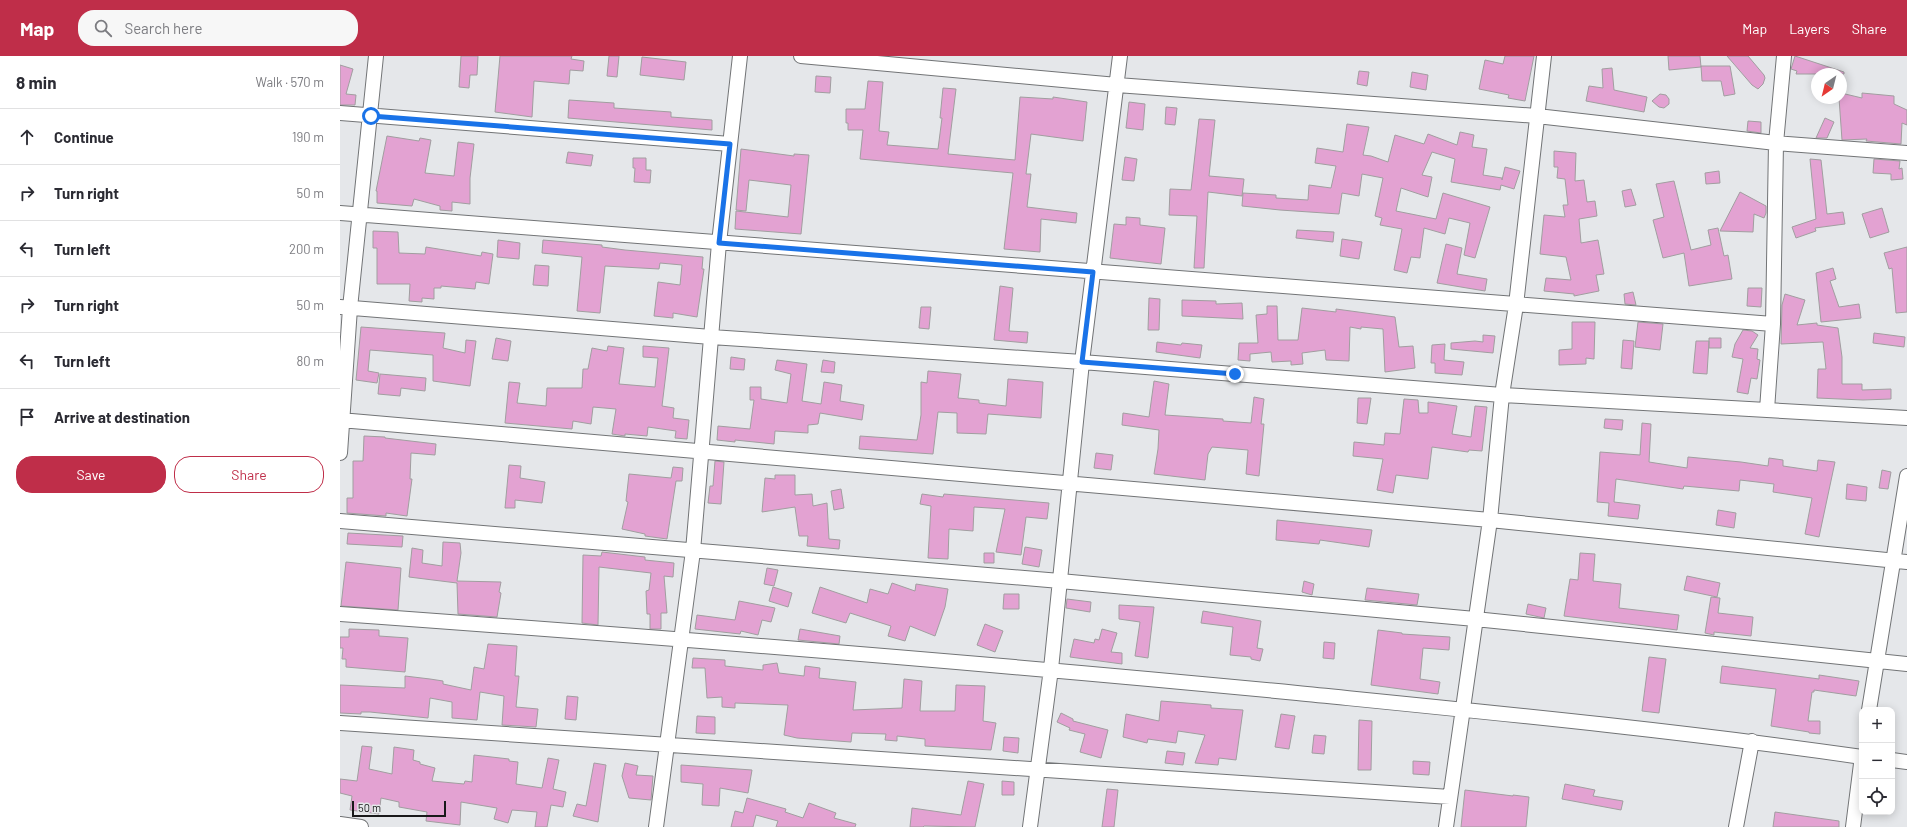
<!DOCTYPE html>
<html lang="en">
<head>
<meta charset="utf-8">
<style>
  :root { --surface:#fff; --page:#f7f7f7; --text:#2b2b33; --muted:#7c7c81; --line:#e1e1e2; --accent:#bf2e49 }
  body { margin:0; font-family:Barlow,sans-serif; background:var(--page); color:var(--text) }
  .controls { position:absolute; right:12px; bottom:12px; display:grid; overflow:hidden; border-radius:8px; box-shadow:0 2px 10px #0003 }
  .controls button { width:36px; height:36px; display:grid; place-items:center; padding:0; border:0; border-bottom:1px solid var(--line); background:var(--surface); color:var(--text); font:20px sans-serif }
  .compass { position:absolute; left:1471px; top:12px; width:36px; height:36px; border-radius:50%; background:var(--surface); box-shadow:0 2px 10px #0003; rotate:215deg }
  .scale { position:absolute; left:12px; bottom:10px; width:94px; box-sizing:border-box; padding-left:4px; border:2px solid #19191a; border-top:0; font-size:11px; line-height:14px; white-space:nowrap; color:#19191a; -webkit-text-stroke:3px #e5e7ea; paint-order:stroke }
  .stop { position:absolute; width:12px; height:12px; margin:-9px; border:3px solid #1a73e8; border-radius:50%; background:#fff }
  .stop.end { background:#1a73e8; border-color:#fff; box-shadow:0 1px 4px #0008 }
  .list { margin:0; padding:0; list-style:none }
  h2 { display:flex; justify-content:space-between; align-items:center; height:52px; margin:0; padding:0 16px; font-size:17px }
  h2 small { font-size:13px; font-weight:400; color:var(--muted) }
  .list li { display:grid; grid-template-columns:26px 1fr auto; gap:12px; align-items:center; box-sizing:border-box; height:56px; padding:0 16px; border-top:1px solid var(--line) }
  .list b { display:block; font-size:15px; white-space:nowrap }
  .list em { font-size:13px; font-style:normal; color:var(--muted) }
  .actions { display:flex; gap:8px; padding:12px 16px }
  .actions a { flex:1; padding:9px 0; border:1px solid var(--accent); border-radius:16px; text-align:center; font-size:14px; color:var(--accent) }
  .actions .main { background:var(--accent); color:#fff }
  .icon { flex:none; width:22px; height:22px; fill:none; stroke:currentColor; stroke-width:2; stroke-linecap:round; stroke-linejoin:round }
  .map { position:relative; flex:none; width:1567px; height:771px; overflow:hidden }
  header { display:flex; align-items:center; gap:24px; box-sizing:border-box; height:56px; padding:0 20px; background:var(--accent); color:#fff }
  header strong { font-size:19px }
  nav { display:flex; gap:22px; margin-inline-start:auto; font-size:14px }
  .search { width:280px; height:36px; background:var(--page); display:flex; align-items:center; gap:10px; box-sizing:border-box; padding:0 14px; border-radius:16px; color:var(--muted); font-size:15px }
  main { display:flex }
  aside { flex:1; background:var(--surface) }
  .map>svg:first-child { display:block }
  .building { fill:#e3a2d2; stroke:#a19ea0 }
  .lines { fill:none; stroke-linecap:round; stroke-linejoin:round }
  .minor-casing { stroke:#727476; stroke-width:16 }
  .minor { stroke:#fff; stroke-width:14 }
  .route { stroke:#1a73e8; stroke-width:5 }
</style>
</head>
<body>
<header>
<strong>Map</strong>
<div class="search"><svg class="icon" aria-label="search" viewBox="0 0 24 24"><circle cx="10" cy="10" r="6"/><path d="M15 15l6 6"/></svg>Search here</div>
<nav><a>Map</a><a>Layers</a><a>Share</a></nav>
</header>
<main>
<aside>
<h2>8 min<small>Walk · 570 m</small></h2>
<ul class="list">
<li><svg class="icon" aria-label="ahead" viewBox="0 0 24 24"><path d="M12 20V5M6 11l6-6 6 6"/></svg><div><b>Continue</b></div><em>190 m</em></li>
<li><svg class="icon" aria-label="right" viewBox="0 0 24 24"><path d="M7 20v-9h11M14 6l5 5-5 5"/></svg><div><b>Turn right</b></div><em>50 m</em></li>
<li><svg class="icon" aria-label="left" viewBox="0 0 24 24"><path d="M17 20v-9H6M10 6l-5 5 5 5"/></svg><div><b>Turn left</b></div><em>200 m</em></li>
<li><svg class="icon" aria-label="right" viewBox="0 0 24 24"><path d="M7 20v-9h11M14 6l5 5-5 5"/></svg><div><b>Turn right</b></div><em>50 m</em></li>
<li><svg class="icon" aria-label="left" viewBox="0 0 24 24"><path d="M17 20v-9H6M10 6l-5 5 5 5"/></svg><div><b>Turn left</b></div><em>80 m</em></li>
<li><svg class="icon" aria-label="arrive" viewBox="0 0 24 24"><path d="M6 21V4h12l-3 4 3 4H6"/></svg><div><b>Arrive at destination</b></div></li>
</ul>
<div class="actions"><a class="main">Save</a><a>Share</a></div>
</aside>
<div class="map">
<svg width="1567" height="771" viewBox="0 0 1567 771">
  <rect width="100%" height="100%" fill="#e5e7ea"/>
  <path class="building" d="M121 0H138L137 19H130L129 32 119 31Z
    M160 0H232L231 3 244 5 243 15 230 14 229 28 194 25 192 61 155 56Z
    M269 0H279L277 21 267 20Z
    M1165 0H1194L1185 45 1168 42 1169 39 1139 33 1145 4 1163 8Z
    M1328 0H1360L1361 11 1329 14Z
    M1387 0H1408L1424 19 1425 22 1423 28 1418 33 1412 29Z
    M1455 0 1504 16V18H1456L1457 15 1451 13Z
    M302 1 346 6 344 24 300 19Z
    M0 9 13 13 6 38 16 39 15 49H0Z
    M1361 10H1390L1395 38 1384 40 1381 25H1362Z
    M1272 12 1274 34 1307 41 1304 56 1246 45 1249 30 1263 32 1262 13Z
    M1019 15 1029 16 1027 30 1017 28Z
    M1072 16 1088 19 1086 34 1070 31Z
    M476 20 491 21 490 37 475 36Z
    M528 25 543 26 539 75 549 76 547 89 598 93 602 62H600L603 32 616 33 608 98 675 104 680 41 713 43V41L747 46 743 85 691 78 686 118H691L687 151 737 157 736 167 701 163 700 196 664 193 673 117 520 103 523 74H508V67H506V53H525Z
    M1501 37 1522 42V37L1554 40V48L1567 54V69L1562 67 1561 88 1526 85 1527 83 1502 84 1499 42H1501Z
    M1320 38 1326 39 1329 43V48L1324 52 1319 51 1312 45Z
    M229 44 274 47V52L331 56V61L372 64V74L228 62Z
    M789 46 805 48 803 74 786 72Z
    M826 51 837 52 835 69 825 68Z
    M1485 62 1494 66 1487 82H1476Z
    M859 63 875 64 869 120 904 123 902 140 868 136 864 212H854L857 160 829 159 830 133 851 134Z
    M1408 65 1421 66V77L1407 75Z
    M1007 68 1029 71 1023 99 1031 100 1048 106 1055 79 1084 88 1088 78 1117 89 1120 76 1134 79 1132 91 1147 93 1143 119 1162 122V124L1165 111 1180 115 1174 133 1161 129 1160 134 1111 126 1115 103 1092 96 1082 119 1092 121 1088 141 1061 132 1056 155 1096 163 1103 137 1150 151 1135 202 1124 199 1130 167 1109 162 1105 178 1084 172 1080 202 1071 201 1067 217 1054 214 1062 173 1040 169 1042 162 1035 160 1043 122 1022 118 1019 140 1002 137 999 158 940 154 902 150 903 137 936 139V142L968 144 969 129 991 132 996 110 975 107 977 92 1003 96Z
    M47 80 79 85 80 82 91 84 85 117 114 120 118 86 134 88 130 122V148L112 146V155L100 154V150L74 143 72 150 37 147V135H36Z
    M401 93 454 100V98L469 99 461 178 395 173 396 155 448 161 451 129 409 124 406 155 396 154Z
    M1214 95 1236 97 1235 125 1244 124 1247 146 1255 145 1257 160 1239 163 1241 187 1258 184 1264 218 1256 219 1259 235 1234 240V238L1204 235 1206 222 1231 224 1226 201 1200 198 1204 159 1225 161 1223 149H1228L1225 123 1217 122 1218 111H1214Z
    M228 96 253 99 251 110 226 107Z
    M785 101 797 103 794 125 782 124Z
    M293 102H306V114H311L310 127 294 126 295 112H293Z
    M1470 103 1481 104 1487 158 1503 156 1505 168 1475 172 1476 175 1456 182 1452 171 1476 163Z
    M1534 103 1560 105 1559 113 1562 112 1563 123 1551 124V118L1533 117Z
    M1379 115 1380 127 1366 128 1365 117Z
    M1334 125 1351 194 1371 189 1368 174 1378 172 1384 200 1388 199 1392 223 1349 230 1344 197 1323 202 1313 164 1324 161 1316 128Z
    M1291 133 1296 149 1285 151 1282 135Z
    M1400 136 1426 150V157L1424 162 1414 158 1413 176 1380 175Z
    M1542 152 1549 176 1530 182 1522 158Z
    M786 161 800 162V169L825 172 821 208 770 202 774 168 786 169Z
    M957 174 994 176 993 186 956 182Z
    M33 175 58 176 59 197 85 198 86 191 141 200 142 196 153 198 149 228 136 226 135 233 101 230V232H94V243L82 242V246L69 245 70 228H37V192H33Z
    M1002 183 1022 186 1019 203 1000 200Z
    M158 184 180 187 179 203 157 201Z
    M203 184 262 189V191L285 194 363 201 362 213H364L357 261 333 257V262L314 260 318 226 340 229 342 209 320 207 319 213 265 210 260 257 237 255 242 201 202 197Z
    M1106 188 1122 192 1117 218 1147 223 1145 235 1097 227Z
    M1567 191V256L1556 257 1552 212 1549 213 1544 197Z
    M195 209 209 210 208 230 193 229Z
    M1493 212 1496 223 1490 225 1499 251 1519 248 1521 262 1481 266 1476 217Z
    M660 230 673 232 669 275 688 276 687 287 654 284Z
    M1408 232H1422L1421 251 1407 250Z
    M1293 236 1296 249 1285 248 1284 238Z
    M1445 238 1465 244 1457 269 1477 267V269L1498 272 1502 301V328H1522V334L1551 333V343L1523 344 1477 342 1478 313H1486L1483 286 1441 288 1442 249Z
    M809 242 820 243 819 274H808Z
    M842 244 876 245V248L902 247 903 263 842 260Z
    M927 250H937L938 284H958L962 252 996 256V253L1055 261 1059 291 1073 290 1075 312 1045 316 1043 273 1021 271V273L1010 271 1009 305 986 304 985 294 962 297 963 308 951 309V305L932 306 931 296 910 298V305L898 304 899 287H918L916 259 927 258Z
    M581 251H591L589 273 579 272Z
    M1232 266H1255L1254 303 1246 302V308L1219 309V294L1232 293Z
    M1298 266 1323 268 1320 294 1295 291Z
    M21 271 105 277 103 292 125 297 126 284 136 285 130 330 93 325V299L30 294 28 315 39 317 37 327 16 324Z
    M1403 274 1412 275 1418 279 1410 292 1418 293 1417 303 1420 304 1417 323 1411 322 1408 338 1397 336 1403 303 1392 301 1395 288Z
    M1534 277 1565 281 1564 291 1533 287Z
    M1143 279 1155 280 1153 297 1111 293V287L1135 285 1143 286Z
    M156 282 171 285 168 305 152 303Z
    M1369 282H1381V292H1369Z
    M1283 284 1294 285 1292 313 1281 312Z
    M1356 285H1369L1367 318 1353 317Z
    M817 286 841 289 842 287 862 289 860 302 816 296Z
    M1105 288 1104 304 1124 306 1122 319 1095 317V307H1091L1092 289Z
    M268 290 284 292 279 328 315 331 318 302 303 301V290L329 292 322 350 334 352 333 362 349 364 347 383 335 382 336 375 308 371 307 380 285 378V380L272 378 276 353 253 351 251 368 233 365 232 373 165 367 169 326 180 327 177 347 206 350 207 332H242L243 313H248L252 292 267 295Z
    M391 301 405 303 404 314 390 313Z
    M437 304 467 308 462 345 481 348 484 326 502 329 500 345 524 349 522 364 480 357 478 368 468 369V377L435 375 434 388 395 384V386L377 384 378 370 410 373 414 344H410V331H421V343L447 347 451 318 435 314Z
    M483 304 495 306 494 317 481 316Z
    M588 315 621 318 618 342 639 344V347L666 350 668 323 703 326 701 362 648 358 646 378 617 377V357L598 356 593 398 519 393 520 380 577 384 581 359V326L587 327Z
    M40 318 86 322 85 335 61 332 60 340 38 338Z
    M814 325 829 328 825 359 883 363V365L911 367 914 341 924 343 921 368H924L919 420 906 418 908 394 872 391 868 398 865 424 814 418 818 393 819 374 782 369 783 357 809 361Z
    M1018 342H1031L1027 368 1017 367Z
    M1064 343 1078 344 1079 357H1088V346L1117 350 1112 378 1131 381 1135 350 1147 351 1142 395 1129 394 1128 396 1092 391 1088 423 1056 419 1053 437 1037 434 1043 403 1013 400 1014 386 1044 389 1045 377 1060 378Z
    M1265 363 1283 364 1282 374 1264 372Z
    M1302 367 1311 368 1309 406 1347 412 1348 401 1401 406 1428 410 1429 402 1443 404V410L1477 415 1478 404 1495 406 1479 481 1465 478 1472 442 1433 436 1434 428 1400 424 1399 435 1344 430 1343 433 1276 423 1274 446 1300 449 1298 463 1268 460 1269 447 1257 446 1260 396 1300 399Z
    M24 380 45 381V382L96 388 95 399 71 397 70 423H72L67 460 46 457V460L7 457V442H13V405H23Z
    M756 397 773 399 771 414 754 412Z
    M375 405 384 406 381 448 368 447 370 430H373Z
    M169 409 181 410 180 422 205 426 202 447 175 444V452H165Z
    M333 411 343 412 342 425H336L327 483 305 480V478L282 473 288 446 286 445 289 418 331 422Z
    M1542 414 1551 416 1548 433 1539 432Z
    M435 419H455V439L472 438 473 450 487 447 489 483 500 484 499 493 467 490 468 480H459L455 451 422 456 425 422 435 423Z
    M1507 428 1527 431 1526 445 1506 443Z
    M501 433 504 452 494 454 491 435Z
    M582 438 603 441 604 438 709 447 707 463 686 461 681 499 656 496 665 453 634 451 633 475 609 473 608 503 588 502 591 450 580 448Z
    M1378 454 1396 457 1394 472 1376 469Z
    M937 464 1032 474 1029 491 980 484 979 488 936 484Z
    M8 477 63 480 62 491 7 488Z
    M103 486 120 487 121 497 117 525 161 526 159 536 161 537 157 561 118 558 117 527 69 521 72 492 83 494 82 507 102 510Z
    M685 491 702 494 699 511 682 508Z
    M262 496 305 501V504L334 507 333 521 324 520 327 557H321V573H310V558H307L306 535 309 534 311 517 259 511 258 569 242 567 243 499 261 500Z
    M644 497H654V507H644Z
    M1240 497 1255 498 1253 525 1281 528 1279 552 1339 559 1337 574 1224 560 1230 523 1238 524Z
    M6 506 61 512 58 554 1 550Z
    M427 512 438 514 434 530 424 528Z
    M1347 520 1380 527 1377 541 1344 534Z
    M964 525 974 528 972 539 962 536Z
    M552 527 575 535 576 528 608 533 605 551 595 580 570 570 565 585 548 580 551 570 510 557 506 567 472 557 480 531 527 547 530 533 548 538Z
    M433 531 452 537 448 551 429 545Z
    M1027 532 1079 538 1077 549 1025 544Z
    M664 538H679V553H663Z
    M1371 541 1380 542 1378 557 1413 561 1411 580 1374 576V579L1365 577Z
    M727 543 751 546 750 556 726 552Z
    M399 545 435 552 431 566 422 564 418 579 401 575 400 578 355 573 357 559 395 564Z
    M1188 548 1206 552 1204 562 1186 558Z
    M779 549 814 551 808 602 795 600 800 566 779 563Z
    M863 555 921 565 917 592 923 593 920 605 911 603V601L890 599 893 571 861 567Z
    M645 568 663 575 655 596 637 589Z
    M9 573 39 574V580L68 582 65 616 6 611V603H2L3 592H0V581H9Z
    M460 573 500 580 499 588 458 584Z
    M762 573 777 577 771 596 782 597V608L730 601 734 583 754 587 755 583 759 584Z
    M1038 574 1062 577V578L1110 581 1109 594 1083 592 1080 623 1100 626 1098 638 1031 629Z
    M984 586 995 587 994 603 983 602Z
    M148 588 177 590 175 620H179L176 651 198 653 196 671 162 669 164 640 140 636 137 664 112 662V646L90 642 88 662 30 656H21V658L0 657V629L65 632V620L90 623 103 625V628L131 634 134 611 144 613Z
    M1309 601 1326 603 1319 657 1302 655Z
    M353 602 385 604V610L423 614V609L437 607 439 617 464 620 465 610 480 612 479 622 516 626 513 654 562 652 564 623 582 625 580 655H615L616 629 645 630 643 665 656 667 651 694 585 690V683L557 680V685L545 684 546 678 512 677 511 686 457 682 444 679 448 649 395 647V652L382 651V641L367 642 365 612H352Z
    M1382 610 1479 623V619L1519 625 1516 640 1474 634V636H1472L1468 665H1480V678L1469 677V676L1431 670 1436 633 1380 627Z
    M227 640 238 641 236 664 225 663Z
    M821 645 871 649V652L903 654 896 704 879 702 878 709 855 707 865 679 838 675 836 687 808 683 807 687 783 681 786 658 819 665Z
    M721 657 733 663V665L768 674 761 702 740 696 745 678 729 674 730 672 717 666Z
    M941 658 955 660 949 693 935 691Z
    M357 660 375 661V678L356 677Z
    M1019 664 1032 665 1031 714H1018Z
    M974 679 986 680 984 698 972 697Z
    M664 681 679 682 678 697 663 695Z
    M22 690 32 691 29 713 52 718 54 691 74 694 73 704 80 706V708L95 712 92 725 124 728 125 725 132 726 134 699 169 703V705L178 706 176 728 202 732 208 702 219 704 213 733 226 736 223 751 211 749 207 771H195L197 756 172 754 168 767 154 763 157 752 121 746 120 769 86 765 87 756 59 751V746L41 742 39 758 10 754 12 740 0 737V723L17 725Z
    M827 695 845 697 843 709 825 707Z
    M1073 705 1090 706 1089 719 1073 718Z
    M254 707 266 709 258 766 233 760 237 748 246 750Z
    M285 707 298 710 296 719 313 720 311 744 289 742 282 720Z
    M341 709 412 714 408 737 380 732 379 750 362 749 363 728 341 726Z
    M628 725 644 728 635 771 584 770 583 771H570L572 752 621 759Z
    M662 725 674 726V739H662Z
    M1225 728 1255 734 1253 740 1283 745 1281 754 1222 743Z
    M767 733 778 734 774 771H762Z
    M1125 734 1173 740V739L1189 741 1186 771H1121Z
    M407 742 446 753 445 756 463 762 469 747 496 757 494 762 516 768 515 771H436L438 765 416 759 413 771H391L395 755 403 757Z
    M1435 756 1499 765V771H1433Z"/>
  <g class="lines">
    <defs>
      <path id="minor" d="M461 0 777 29 1197 60 1436 87 1567 97
        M0 57 390 88
        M0 157 1433 268
        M0 251 371 281 742 306 1162 339 1567 362
        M1427 354 1433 268 1436 87 1444 0
        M0 364 1150 464 1567 506
        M0 397 10 252 36 0
        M0 465 720 525 1135 563 1567 608
        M0 558C319 581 638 606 957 637 1146 656 1334 674 1522 701
        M1529 654 1567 420
        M0 667 1110 741
        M1552 704 1567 706
        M0 768 21 771
        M316 771 353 495 379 187 400 0
        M690 771 711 613 742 306 780 0
        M1106 771 1150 464 1162 339 1176 249 1204 0
        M1396 771 1412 685
        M1513 771 1522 700"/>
    </defs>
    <use href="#minor" class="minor-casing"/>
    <use href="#minor" class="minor"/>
  </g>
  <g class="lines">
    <path class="route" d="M31 60 390 88 379 187 753 216 742 306 895 318"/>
  </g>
</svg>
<div class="controls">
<button>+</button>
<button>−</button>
<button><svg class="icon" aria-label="locate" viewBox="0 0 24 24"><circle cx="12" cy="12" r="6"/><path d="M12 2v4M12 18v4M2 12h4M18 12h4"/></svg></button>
</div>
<svg class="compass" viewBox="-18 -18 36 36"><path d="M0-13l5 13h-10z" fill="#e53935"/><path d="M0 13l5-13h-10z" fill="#7c7c81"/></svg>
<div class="scale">50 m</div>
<div class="stop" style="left:31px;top:60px"></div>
<div class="stop end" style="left:895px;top:318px"></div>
</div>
</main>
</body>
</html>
